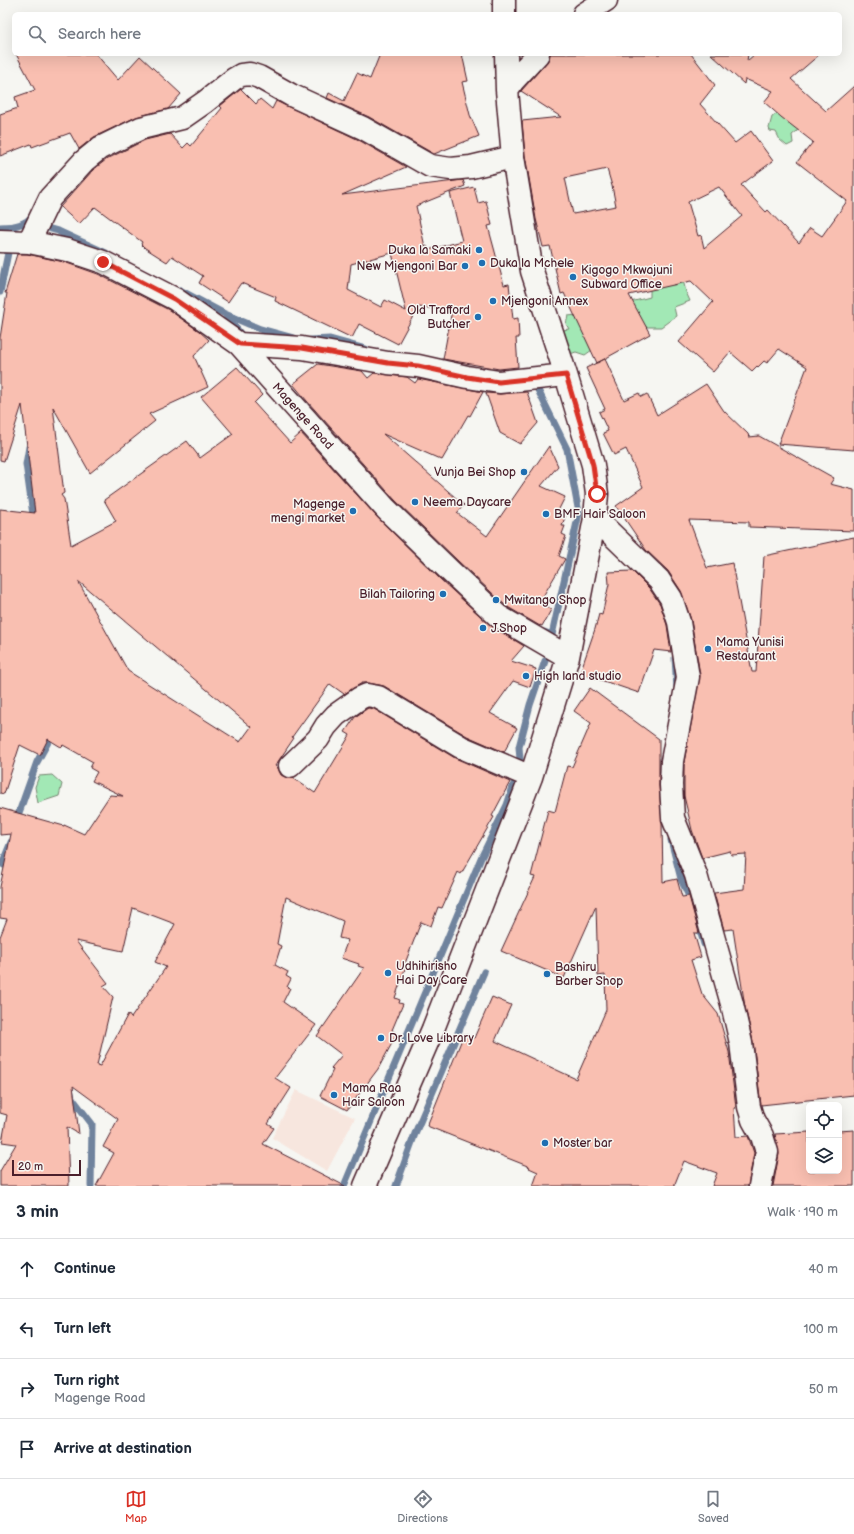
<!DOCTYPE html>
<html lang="en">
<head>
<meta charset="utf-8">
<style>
  :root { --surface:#fff; --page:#f6f6f7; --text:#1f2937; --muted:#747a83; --line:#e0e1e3; --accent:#d93025 }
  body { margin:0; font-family:"Balsamiq Sans",sans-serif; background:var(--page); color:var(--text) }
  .controls { position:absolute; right:12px; bottom:12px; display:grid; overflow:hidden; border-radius:6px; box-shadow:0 4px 16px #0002 }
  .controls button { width:36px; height:36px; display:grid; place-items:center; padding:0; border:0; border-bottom:1px solid var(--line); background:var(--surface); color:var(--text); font:20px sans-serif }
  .scale { position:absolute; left:12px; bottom:10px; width:69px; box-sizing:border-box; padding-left:4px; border:2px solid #4a1f2b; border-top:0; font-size:11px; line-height:14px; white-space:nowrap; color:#4a1f2b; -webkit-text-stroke:3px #f6f6f2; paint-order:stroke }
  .stop { position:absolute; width:12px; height:12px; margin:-9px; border:3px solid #d93025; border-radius:50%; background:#fff }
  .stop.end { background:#d93025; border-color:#fff; box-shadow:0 1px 4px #0008 }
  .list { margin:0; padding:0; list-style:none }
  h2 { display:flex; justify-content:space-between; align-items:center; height:52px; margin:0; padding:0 16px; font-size:17px }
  h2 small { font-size:13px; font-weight:400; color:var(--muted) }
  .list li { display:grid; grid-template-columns:26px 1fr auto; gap:12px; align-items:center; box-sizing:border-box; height:60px; padding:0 16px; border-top:1px solid var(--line) }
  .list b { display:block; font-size:15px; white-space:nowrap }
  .list p { margin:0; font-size:13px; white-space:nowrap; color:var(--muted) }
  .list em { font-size:13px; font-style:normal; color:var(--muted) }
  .icon { flex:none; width:22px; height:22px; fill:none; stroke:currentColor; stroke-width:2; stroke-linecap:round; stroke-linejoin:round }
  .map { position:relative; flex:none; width:854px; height:1186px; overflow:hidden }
  .search { position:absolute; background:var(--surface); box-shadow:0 4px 16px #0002; left:12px; right:12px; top:12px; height:44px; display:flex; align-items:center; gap:10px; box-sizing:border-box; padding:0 14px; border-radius:6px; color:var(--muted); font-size:15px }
  .sheet { height:292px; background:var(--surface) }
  nav { display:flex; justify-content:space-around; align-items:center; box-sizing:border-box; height:56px; border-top:1px solid var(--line); background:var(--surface); font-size:11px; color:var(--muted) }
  nav a { display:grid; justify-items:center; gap:2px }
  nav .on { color:var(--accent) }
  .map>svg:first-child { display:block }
  .built { fill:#f7e6de }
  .green { fill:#a2e8b5; stroke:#768470 }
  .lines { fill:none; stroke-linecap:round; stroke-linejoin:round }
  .stream { stroke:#70839d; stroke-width:7 }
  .building { fill:#f9bfb1; stroke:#4a1f2b; fill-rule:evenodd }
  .minor-casing { stroke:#4a1f2b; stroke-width:25 }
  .minor { stroke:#f6f6f2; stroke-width:22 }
  .route { stroke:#d93025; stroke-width:5 }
  .poi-dot { fill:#1f6fb2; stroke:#f6f6f2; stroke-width:1.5 }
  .labels { text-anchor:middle; stroke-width:3; stroke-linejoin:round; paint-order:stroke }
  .poi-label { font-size:12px; fill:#4a1f2b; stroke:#f6f6f2; text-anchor:start }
  .street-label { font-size:12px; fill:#4a1f2b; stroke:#f6f6f2 }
</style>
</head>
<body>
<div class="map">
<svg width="854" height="1186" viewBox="0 0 854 1186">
  <rect width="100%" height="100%" fill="#f6f6f2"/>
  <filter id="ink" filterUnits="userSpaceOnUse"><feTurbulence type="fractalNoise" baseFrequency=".025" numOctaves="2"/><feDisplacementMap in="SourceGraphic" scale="8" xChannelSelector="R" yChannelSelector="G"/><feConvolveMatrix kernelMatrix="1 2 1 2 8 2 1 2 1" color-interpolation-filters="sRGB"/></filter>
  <g filter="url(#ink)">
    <path class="built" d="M296 1090 355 1118 327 1171 272 1138Z"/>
    <path class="green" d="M783 109 799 127 797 131 792 135 793 143 787 146 780 140 776 132 770 131 769 128 772 117Z
      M683 280 686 292 690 301 674 307 676 316 661 327H646L627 303 650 297V287Z
      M577 315 592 350 585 355 576 352 570 354 562 330 569 329 566 324 568 316Z
      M52 775 62 784 59 796 38 803 35 787 39 776Z"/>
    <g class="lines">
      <path class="stream" d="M0 227C11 227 25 226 32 216
        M51 229 58 231 106 253
        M180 290 225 314 260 329 293 338
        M0 292 10 243
        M225 314 242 336
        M311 340 330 339 366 349
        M537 388 567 449 579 513 552 635 544 632
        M29 447 26 464 34 522
        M675 658 677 689
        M16 821 37 762 53 733
        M671 840 681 879 692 903 704 944
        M11 842 2 864 13 870
        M71 1093 72 1098 92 1124 91 1186
        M344 1186 481 858 507 805 516 778 521 772 519 747 530 705 545 661
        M396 1186 416 1131 484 972"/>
    </g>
    <path class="building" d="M16 54H96L118 80 140 56 181 94 168 109 136 117 94 137 79 149 70 133 32 147 31 144 0 156V114L18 108 15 97 35 90Z
      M380 54H462L468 81 462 82 470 115 479 136 434 154 369 117 327 98 329 93 344 101 357 73 370 79Z
      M550 54H691L715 85 700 104 735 143 751 131 773 161 741 185 766 212 768 210 799 243 810 228 822 236 847 201 797 162 813 142 781 117 764 102 773 91 745 79 744 84 711 54H748L747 61 755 54H820L791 79 826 111 854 86V450L778 444 807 367 779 349 767 363 764 361 758 367 757 366 752 371 730 352 713 372 679 342 713 302 691 281 629 295 650 334 597 363 564 293 561 294 550 246 543 247 536 219 525 155 522 121 561 117 521 91 547 62ZM607 169 612 186 616 206 573 214 565 178ZM719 187 742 216 704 248 701 235 698 236 688 202Z
      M241 89 256 104 260 99 272 109 276 101 357 139 406 167 342 195 463 180 465 186 416 206 425 247 427 246 428 250 462 241 450 193 474 187 478 203 486 201 492 225 488 226 504 285 509 284 513 319 518 318 519 338H516L518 367 499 369 443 359 452 310 418 307 398 344 359 324 352 338 275 301 276 297 241 283 228 302 199 283 203 276 172 256 167 262 145 248 141 244 142 242 95 207 79 224 60 207 93 170 107 159 145 140 170 134 183 148 188 143 191 146 222 108 220 106ZM392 253 406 311 385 300 381 307 348 290 351 264Z
      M17 254H27L64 262 98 274 169 310 199 331 209 340 194 356 208 387 149 414 155 421 90 473 53 407 64 493 61 495 64 499 71 545 116 521 104 500 187 441 200 458 233 434 201 397 237 367 262 395 254 403 290 443 301 433 377 517 440 579 490 625 524 646 511 661 536 669 530 687 513 681 490 713 517 728 504 752 467 736 384 686 369 683H362L344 694 330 684 292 737 294 738 275 766 278 768 281 775 287 778H293L315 793 350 735 345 732 355 717 368 708 374 709 455 758 510 782 492 816 494 817 461 874 458 872 442 908 438 907 431 926 421 922 404 966H406L395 998 400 1000 399 1003 403 1004 392 1030 397 1034 378 1069 347 1110 320 1096 333 1070 331 1068 342 1055 317 1036 364 968 358 966 359 964 341 958 348 940 339 938 343 921 286 897 277 944 281 946 275 965 288 972 286 976 291 979 287 987 290 988 283 1002 316 1025 275 1078 291 1088 268 1124 274 1128 263 1144 345 1186H96L114 1153 103 1147 118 1119 73 1086 79 1134 67 1127 69 1186H0V1171L16 1144 2 1142 7 1115 0 1113V937L7 919 0 918V887L11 834 0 835V808L64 826V825L84 834 110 795 123 796 92 781 97 772 90 768 93 762 63 745 61 747 48 739 40 755 20 745 4 794 0 793V509L35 513 22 405 4 461 0 460V338L7 293H5ZM78 581 251 727 240 742 128 671ZM133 908 175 924 155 962 166 967 131 1018 128 1014 100 1066 97 1065 113 997 103 986 108 983 76 941 123 951Z
      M605 359 624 400 639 393 641 397 647 394 657 415 706 384 724 411 748 434 749 437 759 436 834 478 830 484 854 490V531L749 527V522L689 520 707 568 732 563 752 672H756L764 556 854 537V1095L761 1105 753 1041 745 1007 733 929 724 930 714 893 744 889 746 854 731 855 730 851 702 858 692 830 684 796V762L700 675 691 620 681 591 668 571 646 550 616 506 643 487 626 449 614 455 603 433 608 431 599 412 605 409 586 368Z
      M318 364 362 371 368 378 374 373 407 377 415 383 418 379 483 392 470 416 468 415 442 460 383 434 464 505 457 513 487 536 549 446 558 466 541 486 565 497 558 511 566 514 562 526H565L562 534 566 536 559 556 565 559 539 603 551 610 542 626 540 625V626L506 606 458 561 395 500 307 401 293 384Z
      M527 392 538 423 520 444 500 433 486 393 500 394Z
      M632 571 649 588 660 604 667 625 671 652 654 650 639 693 580 673 595 629 599 614 602 615 609 584 608 572Z
      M590 688 659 739V786L662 823 663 882 677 879 682 897 689 896 699 933H694L701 957 691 960 702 994 718 1014 729 1052 736 1107 734 1108 736 1137 748 1136 754 1153 748 1186H712L717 1173 684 1161 674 1186H533L538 1172 529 1168 530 1167 427 1126 464 1034 474 1038 492 997 511 1005 495 1041 576 1079 606 1010 605 975 598 976 596 906 564 978 501 951 535 877 531 876 548 810 555 812 567 766 572 767 591 723 574 711Z
      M854 1130V1186H773L779 1154 775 1134 809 1132V1171H839V1131Z"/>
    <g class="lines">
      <defs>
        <path id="minor" d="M504 0V14
          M584 14 606 0
          M507 90 513 81 538 54
          M0 241 29 242 67 250 103 262 175 299 239 344 386 509 449 570 498 616 568 657
          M29 242 50 198 84 161 100 148 141 128 182 118 205 102 234 79 241 75 250 74 259 77 291 95 363 128 430 166 451 169 471 167 513 157
          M239 344 302 348 388 363 418 366 467 377 499 382 566 375
          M595 518 659 580 671 598 679 622 688 677 672 761 671 785 673 818 696 875 732 1004 741 1043 749 1107 753 1120 762 1136 767 1152 760 1186
          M290 766 318 739 326 726 336 715 360 698 367 695 378 697 461 747 531 777
          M365 1186 433 1029 531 777 568 657 595 518 597 494 593 465 566 375 532 271 513 157 507 90 506 54"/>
      </defs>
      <use href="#minor" class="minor-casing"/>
      <use href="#minor" class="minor"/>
    </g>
  </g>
  <g class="lines" filter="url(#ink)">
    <path class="route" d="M103 262 174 299 240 344 302 348 388 363 418 366 467 377 499 382 566 375 593 465 597 494"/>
  </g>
  <g class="poi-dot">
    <circle cx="479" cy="250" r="4"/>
    <circle cx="482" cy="263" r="4"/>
    <circle cx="465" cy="266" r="4"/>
    <circle cx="573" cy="277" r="4"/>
    <circle cx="493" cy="301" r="4"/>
    <circle cx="478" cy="317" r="4"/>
    <circle cx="524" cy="472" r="4"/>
    <circle cx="415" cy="502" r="4"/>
    <circle cx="353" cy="511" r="4"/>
    <circle cx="546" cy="514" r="4"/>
    <circle cx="443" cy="594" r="4"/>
    <circle cx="496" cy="600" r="4"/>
    <circle cx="483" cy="628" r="4"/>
    <circle cx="708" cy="649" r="4"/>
    <circle cx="526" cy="676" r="4"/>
    <circle cx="388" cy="973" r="4"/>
    <circle cx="547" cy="974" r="4"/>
    <circle cx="381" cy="1038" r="4"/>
    <circle cx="334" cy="1095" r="4"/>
    <circle cx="545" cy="1143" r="4"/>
  </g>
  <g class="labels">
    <g class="poi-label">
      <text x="471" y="254" text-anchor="end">Duka la Samaki</text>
      <text x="490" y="267">Duka la Mchele</text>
      <text x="457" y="270" text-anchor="end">New Mjengoni Bar</text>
      <text x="581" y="274">Kigogo Mkwajuni<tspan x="581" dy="14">Subward Office</tspan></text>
      <text x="501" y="305">Mjengoni Annex</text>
      <text x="470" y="314" text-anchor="end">Old Trafford<tspan x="470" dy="14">Butcher</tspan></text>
      <text x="516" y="476" text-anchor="end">Vunja Bei Shop</text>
      <text x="423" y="506">Neema Daycare</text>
      <text x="345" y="508" text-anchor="end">Magenge<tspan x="345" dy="14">mengi market</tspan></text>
      <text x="554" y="518">BMF Hair Saloon</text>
      <text x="435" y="598" text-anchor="end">Bilah Tailoring</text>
      <text x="504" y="604">Mwitango Shop</text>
      <text x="491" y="632">J.Shop</text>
      <text x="716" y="646">Mama Yunisi<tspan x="716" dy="14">Restaurant</tspan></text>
      <text x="534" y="680">High land studio</text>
      <text x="396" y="970">Udhihirisho<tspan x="396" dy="14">Hai Day Care</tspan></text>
      <text x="555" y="971">Bashiru<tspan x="555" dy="14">Barber Shop</tspan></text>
      <text x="389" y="1042">Dr. Love Library</text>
      <text x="342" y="1092">Mama Raa<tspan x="342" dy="14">Hair Saloon</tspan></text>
      <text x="553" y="1147">Moster bar</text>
    </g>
    <g class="street-label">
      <text transform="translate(303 416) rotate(48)" y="4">Magenge Road</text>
    </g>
  </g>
</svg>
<div class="controls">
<button><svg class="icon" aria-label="locate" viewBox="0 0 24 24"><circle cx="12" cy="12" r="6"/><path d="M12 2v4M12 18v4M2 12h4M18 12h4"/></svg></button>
<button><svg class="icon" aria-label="layers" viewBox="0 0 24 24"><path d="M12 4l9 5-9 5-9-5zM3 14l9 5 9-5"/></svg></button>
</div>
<div class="scale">20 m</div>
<div class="stop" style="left:597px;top:494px"></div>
<div class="stop end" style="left:103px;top:262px"></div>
<div class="search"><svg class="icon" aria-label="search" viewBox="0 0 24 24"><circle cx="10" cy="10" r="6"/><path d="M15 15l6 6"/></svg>Search here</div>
</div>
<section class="sheet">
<h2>3 min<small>Walk · 190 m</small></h2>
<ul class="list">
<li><svg class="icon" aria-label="ahead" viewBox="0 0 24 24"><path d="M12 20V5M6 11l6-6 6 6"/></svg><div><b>Continue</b></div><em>40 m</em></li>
<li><svg class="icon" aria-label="left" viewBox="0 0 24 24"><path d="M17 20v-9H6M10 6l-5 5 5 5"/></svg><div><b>Turn left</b></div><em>100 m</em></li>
<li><svg class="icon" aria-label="right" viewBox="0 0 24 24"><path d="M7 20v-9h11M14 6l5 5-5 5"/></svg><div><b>Turn right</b><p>Magenge Road</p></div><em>50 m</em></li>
<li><svg class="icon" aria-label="arrive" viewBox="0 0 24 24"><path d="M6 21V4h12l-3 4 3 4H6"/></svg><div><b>Arrive at destination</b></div></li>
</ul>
</section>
<nav>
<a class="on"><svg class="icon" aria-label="map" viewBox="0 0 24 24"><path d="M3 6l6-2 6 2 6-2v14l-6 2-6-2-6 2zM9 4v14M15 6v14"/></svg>Map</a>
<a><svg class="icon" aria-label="directions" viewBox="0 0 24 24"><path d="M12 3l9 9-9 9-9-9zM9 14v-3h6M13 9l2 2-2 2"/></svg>Directions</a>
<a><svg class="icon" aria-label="saved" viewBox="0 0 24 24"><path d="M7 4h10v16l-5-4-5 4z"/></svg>Saved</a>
</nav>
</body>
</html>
